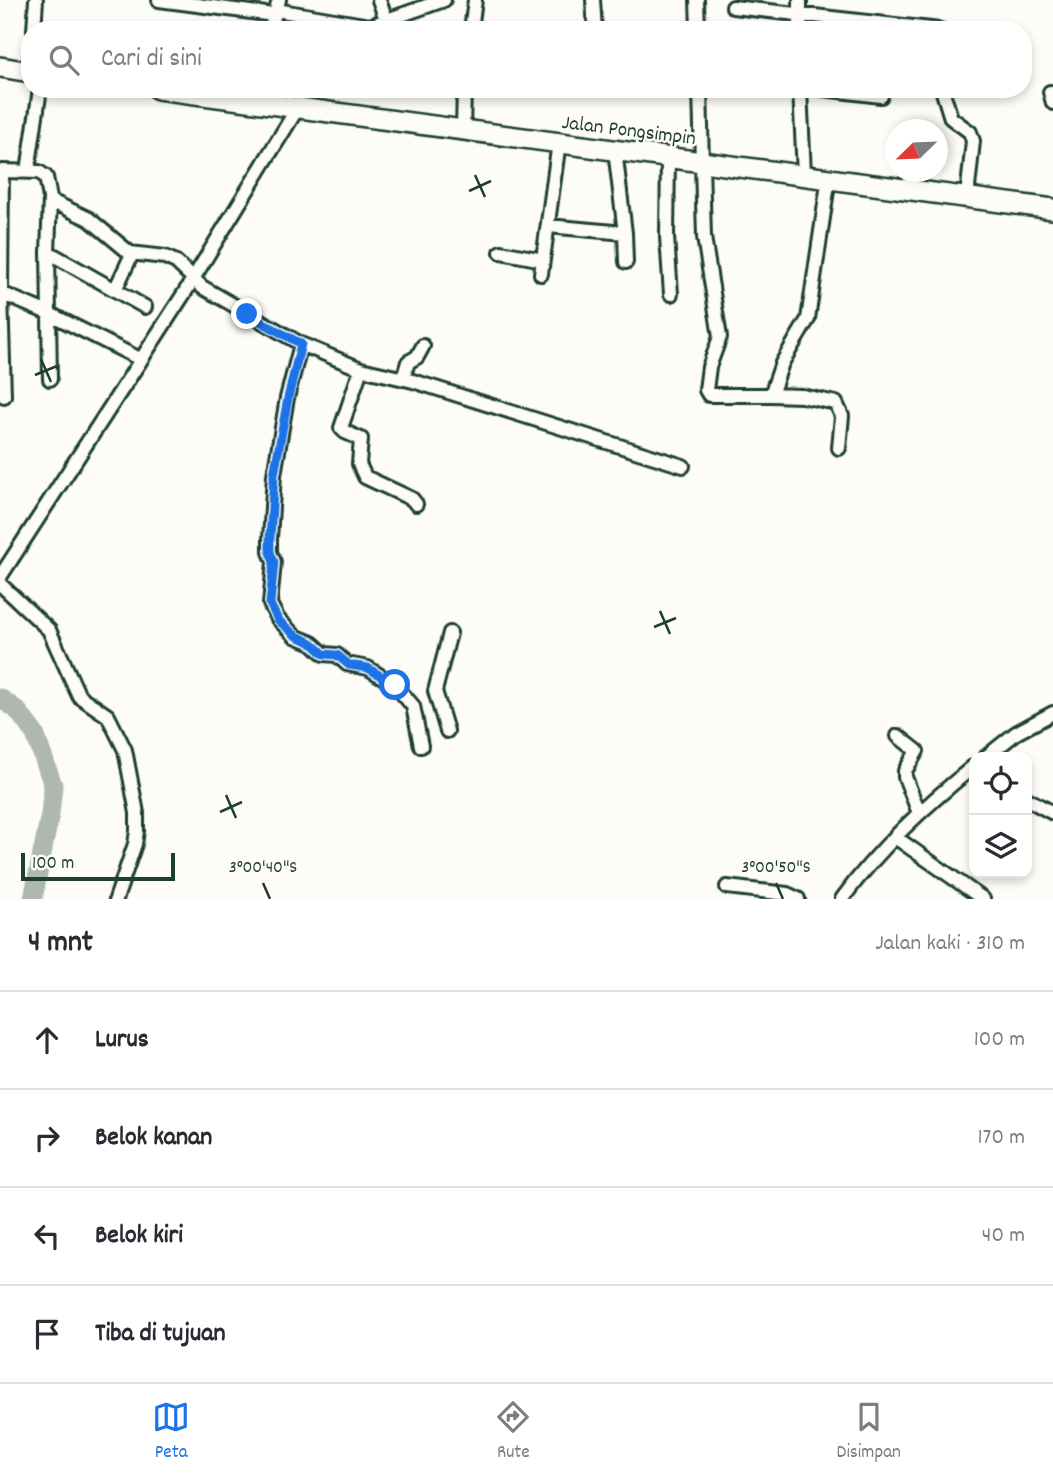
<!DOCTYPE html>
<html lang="id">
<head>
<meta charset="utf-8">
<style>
  :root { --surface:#fff; --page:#f2f2f3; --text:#2b2b33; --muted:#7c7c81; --line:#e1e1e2; --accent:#1a73e8 }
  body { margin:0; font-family:Dekko,sans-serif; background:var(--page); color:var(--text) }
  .controls { position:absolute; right:21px; bottom:21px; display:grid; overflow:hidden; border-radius:14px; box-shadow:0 4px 10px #0003 }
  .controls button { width:63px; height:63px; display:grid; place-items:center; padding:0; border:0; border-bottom:2px solid var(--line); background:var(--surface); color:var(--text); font:35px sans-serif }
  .compass { position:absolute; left:885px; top:119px; width:63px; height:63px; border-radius:50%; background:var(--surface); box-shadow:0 4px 10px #0003; rotate:247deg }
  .scale { position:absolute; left:21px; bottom:18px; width:154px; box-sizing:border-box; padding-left:7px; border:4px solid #1f3d34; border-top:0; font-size:19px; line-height:24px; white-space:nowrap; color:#1f3d34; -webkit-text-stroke:5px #fdfcf7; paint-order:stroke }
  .stop { position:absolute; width:21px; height:21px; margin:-16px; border:5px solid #1a73e8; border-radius:50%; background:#fff }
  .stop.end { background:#1a73e8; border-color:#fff; box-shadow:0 2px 7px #0008 }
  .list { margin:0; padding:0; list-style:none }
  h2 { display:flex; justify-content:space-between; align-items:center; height:91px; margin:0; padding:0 28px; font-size:30px }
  h2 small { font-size:23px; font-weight:400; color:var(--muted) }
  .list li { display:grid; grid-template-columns:46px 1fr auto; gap:21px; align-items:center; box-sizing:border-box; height:98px; padding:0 28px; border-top:2px solid var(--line) }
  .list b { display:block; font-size:26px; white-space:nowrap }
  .list em { font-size:23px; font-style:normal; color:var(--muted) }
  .icon { flex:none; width:38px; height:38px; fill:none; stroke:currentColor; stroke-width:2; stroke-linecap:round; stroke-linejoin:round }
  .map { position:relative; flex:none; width:1053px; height:899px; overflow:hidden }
  .search { position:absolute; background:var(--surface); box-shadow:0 4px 10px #0003; left:21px; right:21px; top:21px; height:77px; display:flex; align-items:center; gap:18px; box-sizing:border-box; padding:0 24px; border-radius:28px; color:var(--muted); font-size:26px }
  .sheet { height:483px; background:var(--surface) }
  nav { display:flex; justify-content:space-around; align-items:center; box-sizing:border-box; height:98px; border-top:2px solid var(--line); background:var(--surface); font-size:19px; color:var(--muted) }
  nav a { display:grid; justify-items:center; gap:4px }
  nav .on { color:var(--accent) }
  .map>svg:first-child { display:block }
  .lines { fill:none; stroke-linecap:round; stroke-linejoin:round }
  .river { stroke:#aeb8b1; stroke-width:19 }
  .minor-casing { stroke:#1f3d34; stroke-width:18 }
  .primary-casing { stroke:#1f3d34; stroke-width:24 }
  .minor { stroke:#fdfcf7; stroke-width:12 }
  .primary { stroke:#fdfcf7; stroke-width:19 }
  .route { stroke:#1a73e8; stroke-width:9 }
  .ticks { fill:none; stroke:#1f3d34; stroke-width:2.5 }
  .labels { text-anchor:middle; stroke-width:5; stroke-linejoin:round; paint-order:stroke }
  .street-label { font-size:21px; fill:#1f3d34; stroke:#fdfcf7 }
  .ticks-label { font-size:18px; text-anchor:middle; fill:#1f3d34; stroke:#fdfcf7; stroke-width:5; stroke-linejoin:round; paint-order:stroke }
</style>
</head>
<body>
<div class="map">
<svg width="1053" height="899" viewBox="0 0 1053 899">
  <rect width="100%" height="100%" fill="#fdfcf7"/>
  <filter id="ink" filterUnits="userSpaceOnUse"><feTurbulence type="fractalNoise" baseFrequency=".0143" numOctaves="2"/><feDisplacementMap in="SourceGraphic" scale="14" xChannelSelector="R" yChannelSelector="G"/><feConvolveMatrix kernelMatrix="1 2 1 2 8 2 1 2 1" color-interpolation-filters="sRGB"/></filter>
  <g filter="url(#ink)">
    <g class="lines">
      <path class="river" d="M0 698 17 710 35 734 53 785 50 814 33 899"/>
      <defs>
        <path id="minor" d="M159 0 274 15
          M379 0 387 22
          M593 0 595 30
          M697 0 698 30
          M733 7 940 30
          M276 10 370 26 444 0
          M34 30 36 0
          M270 30 279 0
          M471 30 475 0
          M800 30V0
          M700 89 704 237 720 337 709 367 706 390 709 395H771L782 363 808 319 829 177
          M800 89 804 174
          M823 89 881 96
          M942 89 951 118 970 132 973 141 967 197
          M1050 92 1053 103
          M463 130 464 89
          M615 150 625 233
          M668 156 667 237 671 294
          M28 171 40 89
          M51 201 89 219 130 253 165 257 176 262 202 287 301 344 361 369 413 381 683 466
          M548 226 625 233 626 262
          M48 252 145 307
          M501 252 543 260
          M541 274 559 142
          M115 290 132 254
          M1 293 48 313 140 359
          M301 344 287 398 274 475 270 539V552L274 562 270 604 278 619 295 636 312 643 324 654 337 655 347 664 368 668 395 685 413 706 421 746
          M361 369 341 428 345 432 361 439 359 464 365 477 412 499 416 504
          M403 379 408 362 417 357 423 346
          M771 395 802 396 836 403 842 416 839 448
          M4 396 1 293 2 171 39 172 46 177 50 198 48 252 50 379
          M0 577 185 292 297 109
          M0 584 49 630 79 696 108 716 125 750 137 813V831L135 844 116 899
          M447 731 435 691 450 633
          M898 736 917 751 905 771V777L919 813
          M986 757 1016 733 1053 713
          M1027 799 1053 813
          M895 837 983 899
          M727 887 787 894 798 899
          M842 899C879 848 925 806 974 766"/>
        <path id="primary" d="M0 67 30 72
          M158 89 1053 209"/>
      </defs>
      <use href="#minor" class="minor-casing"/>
      <use href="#primary" class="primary-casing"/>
      <use href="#minor" class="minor"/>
      <use href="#primary" class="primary"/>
    </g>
  </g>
  <g class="lines" filter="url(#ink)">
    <path class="route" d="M247 314 301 344 288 398 274 475 270 539V552L274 562 270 604 278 620 295 635 312 643 324 654 337 655 349 665 368 668 395 685"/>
  </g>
  <path class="ticks" d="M475 175 485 197M469 191 491 181M41 359 51 382M35 375 57 366M660 611 670 634M654 627 676 618M226 795 236 818M220 812 242 802M263 883 270 899M776 883 783 899"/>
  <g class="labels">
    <g class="street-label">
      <text transform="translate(629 129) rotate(7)" y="7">Jalan Pongsimpin</text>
    </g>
  </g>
  <g class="ticks-label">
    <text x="263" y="872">3°00'40"S</text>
    <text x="776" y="872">3°00'50"S</text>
  </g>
</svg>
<div class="controls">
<button><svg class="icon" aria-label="locate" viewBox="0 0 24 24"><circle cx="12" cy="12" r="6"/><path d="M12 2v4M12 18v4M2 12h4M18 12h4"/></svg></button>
<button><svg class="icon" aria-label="layers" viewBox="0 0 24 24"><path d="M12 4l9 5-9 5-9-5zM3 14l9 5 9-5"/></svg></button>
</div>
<svg class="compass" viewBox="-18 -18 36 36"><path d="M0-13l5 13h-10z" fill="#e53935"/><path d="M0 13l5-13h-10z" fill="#7c7c81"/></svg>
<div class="scale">100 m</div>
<div class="stop" style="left:395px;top:685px"></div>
<div class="stop end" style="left:247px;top:314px"></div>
<div class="search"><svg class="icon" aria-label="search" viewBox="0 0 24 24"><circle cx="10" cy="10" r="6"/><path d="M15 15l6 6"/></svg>Cari di sini</div>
</div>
<section class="sheet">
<h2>4 mnt<small>Jalan kaki · 310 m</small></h2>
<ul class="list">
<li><svg class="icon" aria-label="ahead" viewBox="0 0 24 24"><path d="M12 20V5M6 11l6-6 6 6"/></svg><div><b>Lurus</b></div><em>100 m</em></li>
<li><svg class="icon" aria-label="right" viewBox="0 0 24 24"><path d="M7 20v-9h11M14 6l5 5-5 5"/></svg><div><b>Belok kanan</b></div><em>170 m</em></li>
<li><svg class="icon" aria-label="left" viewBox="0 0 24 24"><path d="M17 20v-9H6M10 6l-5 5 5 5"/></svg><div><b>Belok kiri</b></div><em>40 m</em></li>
<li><svg class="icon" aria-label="arrive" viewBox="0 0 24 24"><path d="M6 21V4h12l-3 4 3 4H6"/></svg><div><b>Tiba di tujuan</b></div></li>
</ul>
</section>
<nav>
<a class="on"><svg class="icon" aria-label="map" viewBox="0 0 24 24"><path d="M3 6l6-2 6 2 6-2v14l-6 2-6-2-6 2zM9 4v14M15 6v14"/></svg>Peta</a>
<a><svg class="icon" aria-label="directions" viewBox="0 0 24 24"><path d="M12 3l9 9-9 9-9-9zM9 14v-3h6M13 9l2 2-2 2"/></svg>Rute</a>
<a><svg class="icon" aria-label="saved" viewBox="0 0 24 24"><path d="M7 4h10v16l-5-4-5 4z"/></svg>Disimpan</a>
</nav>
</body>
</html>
